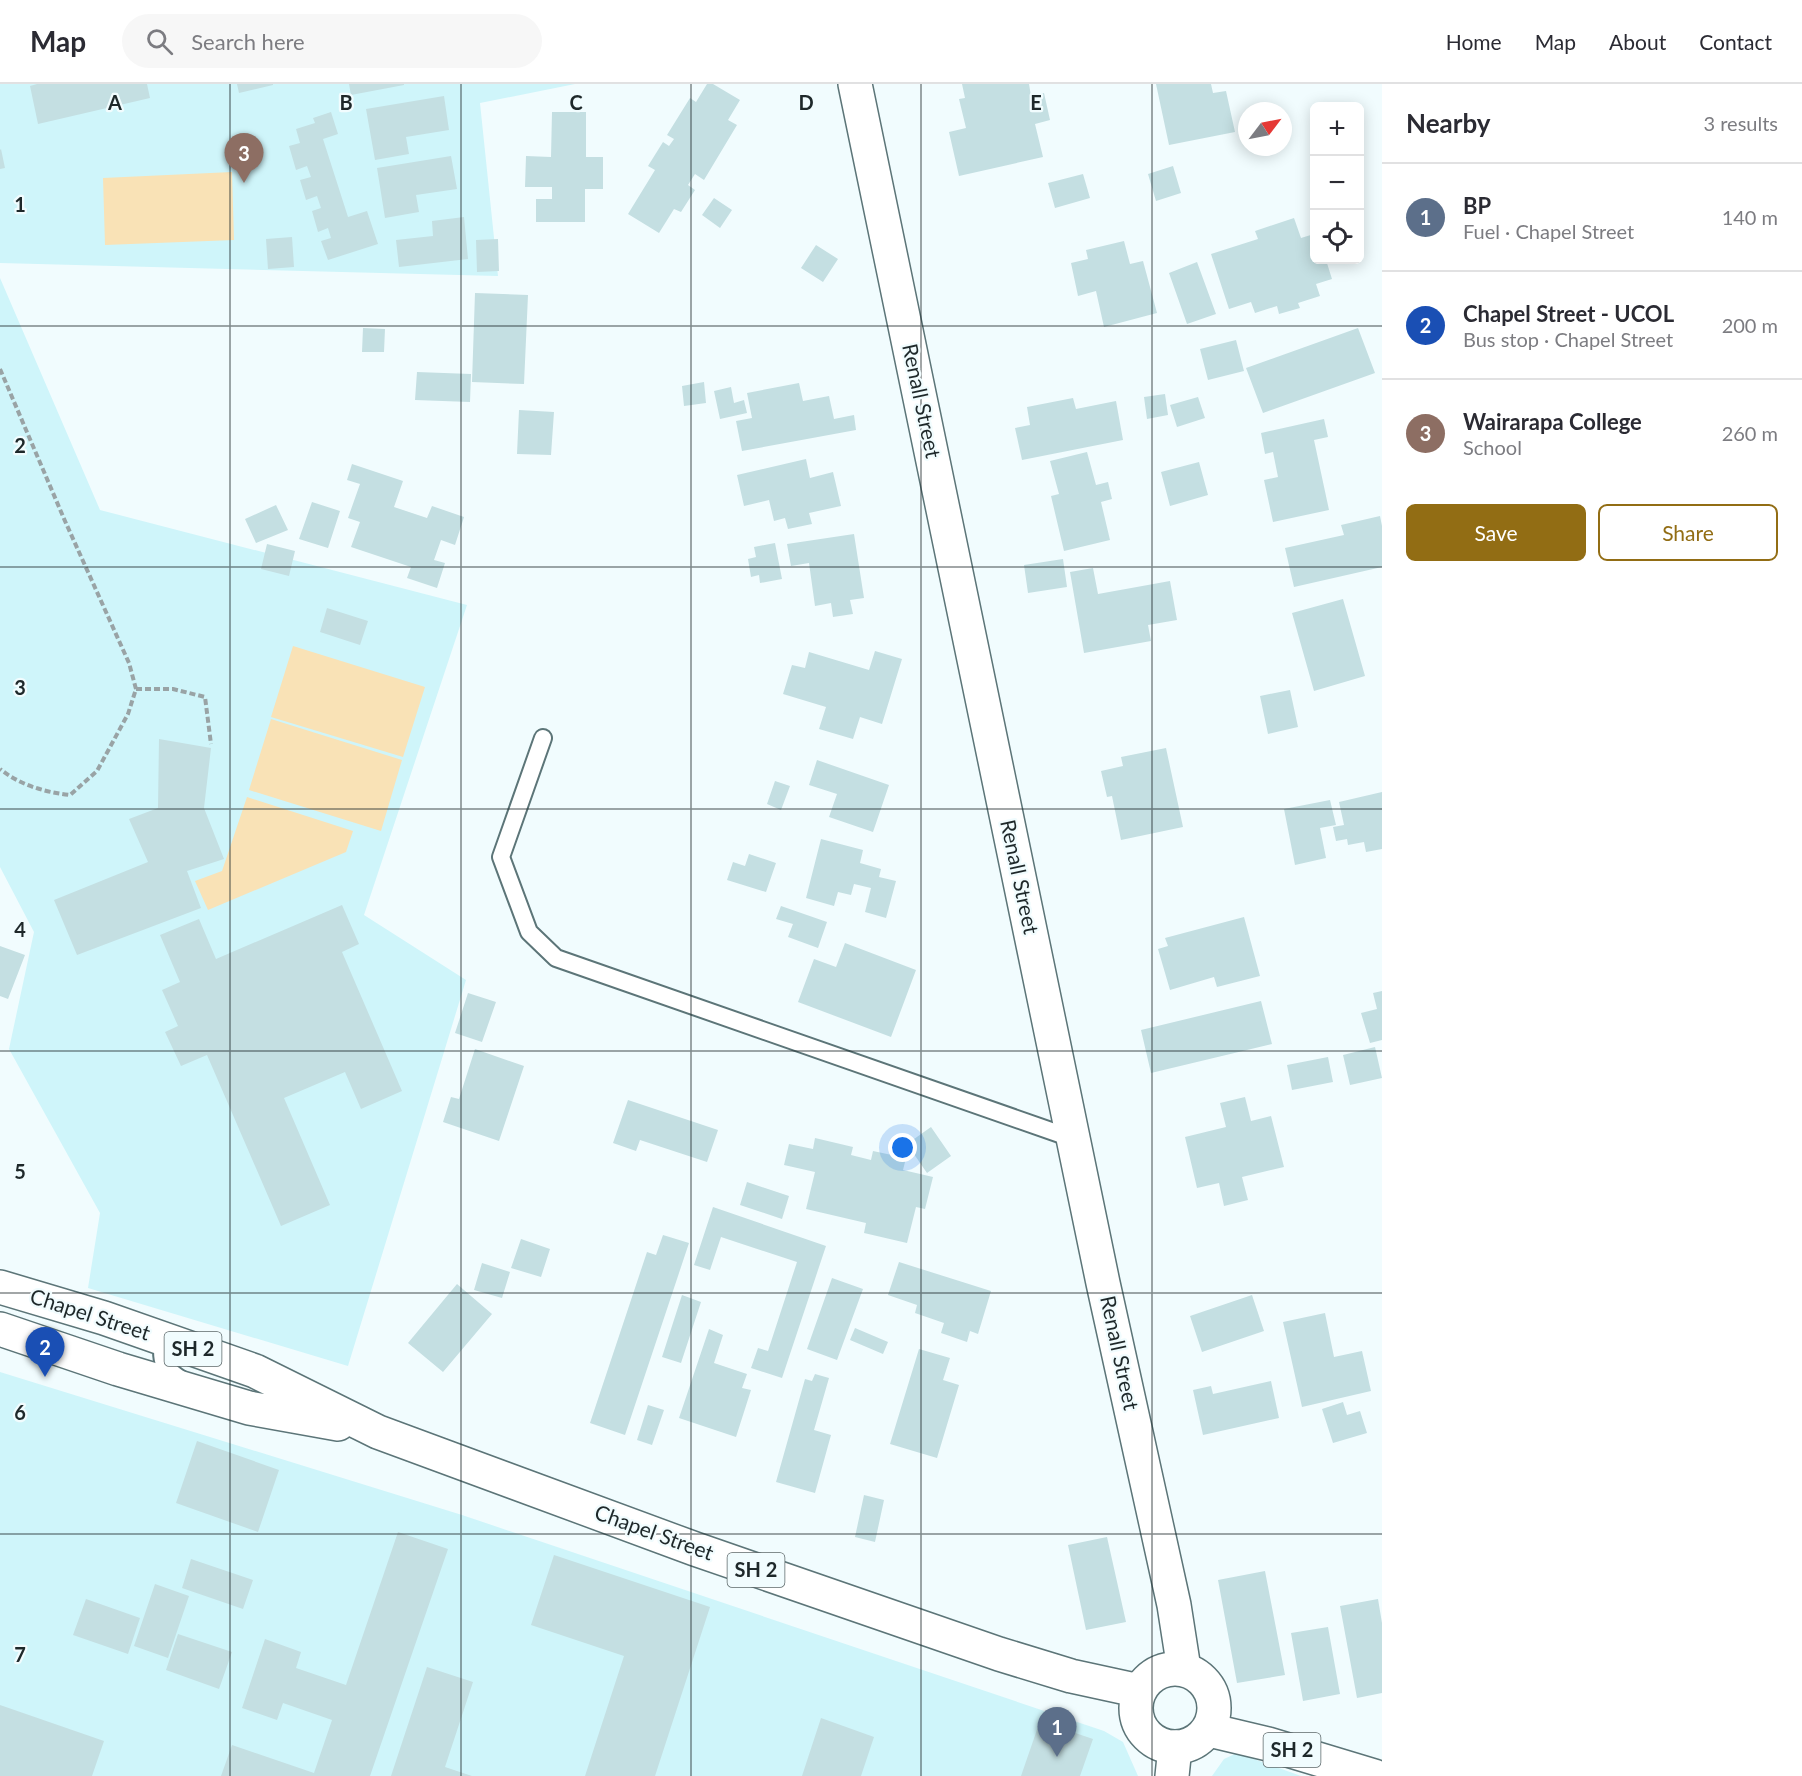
<!DOCTYPE html>
<html lang="en">
<head>
<meta charset="utf-8">
<style>
  :root { --surface:#fff; --page:#f7f7f7; --text:#2b2b33; --muted:#7c7c81; --line:#e1e1e2; --accent:#926d14 }
  body { margin:0; font-family:Lato,sans-serif; background:var(--page); color:var(--text) }
  .controls { position:absolute; right:18px; top:18px; display:grid; overflow:hidden; border-radius:9px; box-shadow:0 3px 15px #0003 }
  .controls button { width:54px; height:54px; display:grid; place-items:center; padding:0; border:0; border-bottom:2px solid var(--line); background:var(--surface); color:var(--text); font:30px sans-serif }
  .compass { position:absolute; left:1238px; top:18px; width:54px; height:54px; border-radius:50%; background:var(--surface); box-shadow:0 3px 15px #0003; rotate:58deg }
  .you { position:absolute; left:903px; top:1064px; width:21px; height:21px; margin:-15px; border:4px solid #fff; border-radius:50%; background:#1a73e8; box-shadow:0 0 0 9px #1a73e833 }
  .badge { display:grid; place-items:center; width:39px; height:39px; border-radius:50%; background:var(--accent); color:#fff; font-size:20px; font-weight:700 }
  .pin { position:absolute; translate:-50% -50px; filter:drop-shadow(0 2px 3px #0008) }
  .pin::after { content:''; position:absolute; top:32px; width:21px; height:18px; background:inherit; clip-path:polygon(0 0,100% 0,50% 100%) }
  .list { margin:0; padding:0; list-style:none }
  h2 { display:flex; justify-content:space-between; align-items:center; height:78px; margin:0; padding:0 24px; font-size:26px }
  h2 small { font-size:20px; font-weight:400; color:var(--muted) }
  .list li { display:grid; grid-template-columns:39px 1fr auto; gap:18px; align-items:center; box-sizing:border-box; height:108px; padding:0 24px; border-top:2px solid var(--line) }
  .list b { display:block; font-size:22px; white-space:nowrap }
  .list p { margin:0; font-size:20px; white-space:nowrap; color:var(--muted) }
  .list em { font-size:20px; font-style:normal; color:var(--muted) }
  .actions { display:flex; gap:12px; padding:18px 24px }
  .actions a { flex:1; padding:14px 0; border:2px solid var(--accent); border-radius:9px; text-align:center; font-size:21px; color:var(--accent) }
  .actions .main { background:var(--accent); color:#fff }
  .icon { flex:none; width:33px; height:33px; fill:none; stroke:currentColor; stroke-width:2; stroke-linecap:round; stroke-linejoin:round }
  .map { position:relative; flex:none; width:1382px; height:1692px; overflow:hidden }
  header { display:flex; align-items:center; gap:36px; box-sizing:border-box; height:84px; padding:0 30px; background:var(--surface); border-bottom:2px solid var(--line) }
  header strong { font-size:28px }
  nav { display:flex; gap:33px; margin-inline-start:auto; font-size:21px }
  .search { width:420px; height:54px; background:var(--page); display:flex; align-items:center; gap:15px; box-sizing:border-box; padding:0 21px; border-radius:33px; color:var(--muted); font-size:22px }
  main { display:flex }
  aside { flex:1; background:var(--surface) }
  .map>svg:first-child { display:block }
  .built { fill:#cff5fa }
  .green { fill:#f9e2b6 }
  .building { fill:#c4dfe2 }
  .lines { fill:none; stroke-linecap:round; stroke-linejoin:round }
  .service-casing { stroke:#5c7578; stroke-width:20 }
  .tertiary-casing { stroke:#5c7578; stroke-width:36 }
  .trunk-casing { stroke:#5c7578; stroke-width:36 }
  .path { stroke:#99a3a5; stroke-width:4; stroke-dasharray:6 3; stroke-linecap:butt }
  .service { stroke:#fff; stroke-width:16 }
  .tertiary { stroke:#fff; stroke-width:33 }
  .trunk { stroke:#fff; stroke-width:33 }
  .grid { fill:none; stroke:#1e282a; stroke-width:1.5; stroke-opacity:0.55 }
  .labels { text-anchor:middle; stroke-width:4.5; stroke-linejoin:round; paint-order:stroke }
  .shield { fill:#f1fcfe; stroke:#5d686a; stroke-width:1.5 }
  .shield-label { font-size:20px; font-weight:bold; fill:#1e282a }
  .street-label { font-size:21px; fill:#1e282a; stroke:#f1fcfe }
  .grid-label { font-size:20px; text-anchor:middle; font-weight:bold; fill:#1e282a; stroke:#f1fcfe; stroke-width:4.5; stroke-linejoin:round; paint-order:stroke }
</style>
</head>
<body>
<header>
<strong>Map</strong>
<div class="search"><svg class="icon" aria-label="search" viewBox="0 0 24 24"><circle cx="10" cy="10" r="6"/><path d="M15 15l6 6"/></svg>Search here</div>
<nav><a>Home</a><a>Map</a><a>About</a><a>Contact</a></nav>
</header>
<main>
<div class="map">
<svg width="1382" height="1692" viewBox="0 0 1382 1692">
  <rect width="100%" height="100%" fill="#f1fcfe"/>
  <path class="built" d="M0 0H575L480 19 498 192 0 179Z
    M0 194 100 426 467 521 364 831 466 896 348 1282 88 1204 100 1129 9 965 34 848 0 783Z
    M0 1288 462 1431 1104 1647 1123 1658 1138 1692H0Z
    M1237 1669 1301 1692H1212L1224 1675Z"/>
  <path class="green" d="M232 88 234 156 105 161 103 94Z
    M293 562 425 603 403 673 271 633Z
    M271 635 402 676 381 747 249 706Z
    M247 713 353 747 346 768 208 826 195 797 222 787Z"/>
  <path class="building" d="M37 0H147L150 14 38 40 30 2Z
    M237 0H273V1L239 9Z
    M349 0H404V1L351 11Z
    M707 0H713L740 16 728 36 737 41 704 96 695 90 688 101 695 106 681 128 674 125 659 149 628 130 655 86 648 82 663 58 669 62 674 55 667 51 690 14 696 18Z
    M962 0H1029L1031 12 1044 9 1050 36 1035 40 1043 73 959 92 949 48 966 44 959 15 965 14Z
    M1156 0H1211L1213 9 1226 7 1235 48 1169 61Z
    M444 12 449 46 406 53 409 70 375 76 366 25Z
    M331 28 338 50 323 55 348 133 367 127 378 160 328 176 321 157 331 154 328 144 318 148 312 127 321 124 317 112 306 116 300 96 311 93 307 82 296 86 289 62 300 59 296 45 315 39 313 34Z
    M552 28H586V73H603V105H585V138H536V115H552V103H525L526 72 551 73Z
    M1 65 5 84 0 85V66Z
    M451 72 457 105 416 111 419 128 385 134 377 84Z
    M1173 82 1181 109 1156 117 1148 90Z
    M1083 90 1090 114 1055 124 1048 99Z
    M714 114 732 126 720 144 702 131Z
    M464 133 468 175 399 183 396 156 433 152 432 137Z
    M1294 134 1301 154 1314 150V176H1326L1332 195 1316 200 1320 212 1298 219 1300 224 1279 230 1277 222 1255 229 1251 218 1229 225 1211 170 1258 155 1255 147Z
    M292 153 294 183 268 185 266 155Z
    M498 155 499 187 477 188 476 156Z
    M1124 157 1130 180 1143 177 1157 229 1104 243 1096 207 1078 212 1071 179 1088 175 1086 166Z
    M816 161 838 175 823 198 801 184Z
    M1197 178 1216 230 1187 240 1169 189Z
    M475 209 528 211 524 300 472 298Z
    M363 244 385 245 384 268H362Z
    M1358 244 1375 289 1263 329 1246 284Z
    M1236 256 1244 287 1208 296 1200 265Z
    M417 288 471 290 470 318 415 316Z
    M704 298 706 319 684 322 682 302Z
    M799 299 803 317 829 312 834 335 854 331 856 346 742 367 736 337 752 334 747 309Z
    M731 303 734 319 744 316 747 329 720 335 714 307Z
    M1165 310 1168 331 1147 335 1144 313Z
    M1198 313 1205 334 1177 343 1170 321Z
    M1073 314 1076 325 1116 317 1123 356 1022 376 1015 344 1030 341 1027 323Z
    M519 326 554 328 551 371 517 370Z
    M1324 335 1328 353 1314 356 1329 426 1273 438 1264 396 1278 393 1273 368 1265 370 1261 349Z
    M1087 368 1096 401 1108 398 1112 415 1101 418 1110 456 1064 467 1051 412 1059 410 1050 377Z
    M806 375 810 394 833 388 841 422 809 429 812 440 788 445 785 434 774 437 769 416 744 422 737 391Z
    M1199 378 1208 411 1170 422 1161 388Z
    M352 380 403 397 394 423 427 434 432 422 464 433 455 461 441 456 434 476 445 479 437 504 407 494 411 483 351 463 360 438 348 434 360 400 347 396Z
    M312 418 340 427 328 464 299 455Z
    M276 421 288 446 256 459 245 435Z
    M1380 432 1382 442V483L1294 503 1285 464 1344 451 1341 441Z
    M854 450 864 514 850 516 853 530 833 533 831 519 815 522 809 479 791 482 787 460Z
    M775 459 782 495 760 499 759 491 751 493 748 475 756 473 754 463Z
    M267 460 295 467 289 492 261 485Z
    M1063 475 1067 503 1028 509 1024 481Z
    M1093 484 1098 510 1170 497 1177 536 1148 541 1151 557 1084 569 1070 488Z
    M1343 515 1365 592 1314 607 1292 529Z
    M327 524 368 537 360 561 320 548Z
    M875 567 902 575 882 640 860 633 853 655 819 645 826 623 783 610 792 581 805 584 809 568 869 586Z
    M1290 606 1298 643 1268 650 1260 612Z
    M159 655 211 664 204 724 224 775 187 787 201 824 77 871 54 816 148 778 129 735 158 724Z
    M1166 664 1183 743 1121 756 1112 712 1107 713 1101 687 1123 682 1121 673Z
    M817 676 889 701 873 748 829 733 837 710 809 701Z
    M775 697 790 702 781 726 767 720Z
    M1382 708V765L1366 768 1364 758 1348 761 1347 755 1336 757 1333 743 1344 741 1339 718Z
    M1330 716 1336 741 1320 744 1326 774 1295 781 1284 725Z
    M821 755 863 766 860 779 881 785 879 793 896 797 886 834 865 828 871 804 854 800 851 811 838 808 834 822 806 814Z
    M749 770 776 779 766 808 727 796 733 778 745 782Z
    M342 821 359 860 342 868 402 1007 361 1025 345 988 284 1014 330 1121 281 1142 207 971 181 982 165 948 178 942 162 906 180 898 160 851 199 835 216 875Z
    M781 822 827 838 818 864 788 853 793 840 776 835Z
    M1244 833 1260 892 1217 903 1214 893 1170 906 1158 865 1168 862 1165 854Z
    M845 859 916 886 891 953 798 918 814 875 836 883Z
    M0 862 25 871 8 915 0 912Z
    M1382 907V956L1370 959 1361 929 1377 925 1373 909Z
    M468 909 496 918 482 958 455 949Z
    M1261 917 1272 960 1151 989 1141 946Z
    M1375 963 1382 994 1350 1001 1343 971Z
    M475 965 524 982 499 1057 443 1038 451 1013 459 1015Z
    M1328 973 1333 998 1292 1006 1287 981Z
    M1245 1013 1251 1037 1271 1032 1284 1083 1242 1093 1248 1116 1224 1122 1219 1099 1197 1104 1185 1053 1226 1043 1220 1019Z
    M628 1016 718 1046 707 1078 640 1056 636 1067 613 1059Z
    M931 1043 951 1072 927 1089 907 1060Z
    M815 1054 853 1063 851 1071 871 1076 873 1067 906 1074 903 1086 933 1093 925 1125 916 1123 907 1159 864 1149 866 1139 806 1125 815 1088 784 1081 789 1060 813 1065Z
    M747 1098 789 1112 782 1135 740 1121Z
    M713 1123 826 1162 782 1294 751 1284 758 1264 768 1267 797 1178 721 1153 710 1186 694 1181Z
    M663 1151 689 1159 625 1351 590 1339 647 1168 656 1171Z
    M521 1155 550 1165 541 1193 511 1184Z
    M899 1178 991 1207 978 1250 970 1247 967 1258 941 1249 944 1239 915 1229 917 1221 888 1211Z
    M482 1179 510 1188 502 1214 474 1206Z
    M832 1194 863 1205 837 1276 807 1265Z
    M457 1200 492 1230 443 1288 408 1259Z
    M682 1211 701 1218 681 1279 662 1273Z
    M1252 1211 1264 1247 1202 1268 1190 1232Z
    M1325 1229 1334 1273 1362 1267 1371 1307 1302 1323 1283 1238Z
    M855 1244 888 1258 883 1270 850 1256Z
    M709 1245 723 1251 714 1279 747 1290 742 1304 751 1306 736 1353 679 1334Z
    M919 1265 950 1274 943 1296 959 1301 937 1374 890 1360Z
    M815 1290 829 1294 814 1346 831 1351 815 1409 776 1398 805 1295 812 1297Z
    M1271 1297 1279 1334 1203 1351 1193 1306 1211 1302 1213 1310Z
    M1343 1318 1347 1331 1360 1327 1367 1349 1333 1359 1322 1325Z
    M648 1321 664 1326 652 1361 637 1356Z
    M197 1357 279 1386 258 1448 176 1419Z
    M864 1411 884 1416 875 1458 855 1453Z
    M398 1448 448 1465 370 1692H221L232 1661 314 1689 332 1636 283 1619 277 1636 242 1624 265 1555 301 1568 296 1584 346 1601Z
    M1107 1453 1126 1538 1086 1546 1068 1461Z
    M554 1471 710 1523 655 1692H585L624 1572 531 1541Z
    M191 1475 253 1496 243 1525 182 1504Z
    M1265 1487 1285 1591 1237 1599 1218 1496Z
    M155 1500 189 1512 168 1574 134 1562Z
    M86 1515 140 1534 128 1570 73 1551Z
    M1378 1515 1382 1539V1609L1357 1614 1340 1522Z
    M1328 1543 1340 1610 1303 1617 1291 1549Z
    M178 1550 232 1568 219 1605 166 1586Z
    M427 1583 473 1598 445 1683 472 1692H391Z
    M0 1621 104 1657 92 1692H0Z
    M821 1634 874 1653 861 1692H802Z
    M1040 1637 1093 1655 1080 1692H1021Z"/>
  <g class="lines">
    <defs>
      <path id="service" d="M543 654 501 773 529 848 556 874 1074 1055
        M163 1255C160 1277 162 1283 182 1296"/>
      <path id="tertiary" d="M855 0 1103 1199 1174 1521 1184 1585
        M1172 1692 1175 1663"/>
      <path id="trunk" d="M0 1203 104 1234 255 1287 378 1348 695 1465 999 1570 1071 1592 1140 1607
        M0 1245 118 1285 249 1324 338 1340
        M1136 1624a39 39 0 1 1 78 0a39 39 0 1 1-78 0Z
        M1209 1646 1268 1660 1374 1692"/>
    </defs>
    <use href="#service" class="service-casing"/>
    <use href="#tertiary" class="tertiary-casing"/>
    <use href="#trunk" class="trunk-casing"/>
    <path class="path" d="M0 285 65 437 129 579 136 605 128 630 97 687 70 711C44 708 20 701 0 685
      M136 605H173L205 613 211 660"/>
    <use href="#service" class="service"/>
    <use href="#tertiary" class="tertiary"/>
    <use href="#trunk" class="trunk"/>
  </g>
  <path class="grid" d="M230 0V1692M461 0V1692M691 0V1692M921 0V1692M1152 0V1692M0 242H1382M0 483H1382M0 725H1382M0 967H1382M0 1209H1382M0 1450H1382"/>
  <g class="labels">
    <g class="shield">
      <rect x="164.5" y="1248" width="57" height="34" rx="4.5"/>
      <rect x="727.5" y="1469" width="57" height="34" rx="4.5"/>
      <rect x="1263.5" y="1649" width="57" height="34" rx="4.5"/>
    </g>
    <g class="shield-label">
      <text x="193" y="1272">SH 2</text>
      <text x="756" y="1493">SH 2</text>
      <text x="1292" y="1673">SH 2</text>
    </g>
    <g class="street-label">
      <text transform="translate(921 317) rotate(78)" y="7">Renall Street</text>
      <text transform="translate(1019 793) rotate(78)" y="7">Renall Street</text>
      <text transform="translate(90 1231) rotate(18)" y="7">Chapel Street</text>
      <text transform="translate(1119 1269) rotate(78)" y="7">Renall Street</text>
      <text transform="translate(654 1449) rotate(20)" y="7">Chapel Street</text>
    </g>
  </g>
  <g class="grid-label">
    <text x="115" y="26">A</text>
    <text x="346" y="26">B</text>
    <text x="576" y="26">C</text>
    <text x="806" y="26">D</text>
    <text x="1036" y="26">E</text>
    <text x="20" y="128">1</text>
    <text x="20" y="369">2</text>
    <text x="20" y="611">3</text>
    <text x="20" y="853">4</text>
    <text x="20" y="1095">5</text>
    <text x="20" y="1336">6</text>
    <text x="20" y="1578">7</text>
  </g>
</svg>
<div class="controls">
<button>+</button>
<button>−</button>
<button><svg class="icon" aria-label="locate" viewBox="0 0 24 24"><circle cx="12" cy="12" r="6"/><path d="M12 2v4M12 18v4M2 12h4M18 12h4"/></svg></button>
</div>
<svg class="compass" viewBox="-18 -18 36 36"><path d="M0-13l5 13h-10z" fill="#e53935"/><path d="M0 13l5-13h-10z" fill="#7c7c81"/></svg>
<div class="you"></div>
<div class="pin badge" style="left:1057px;top:1673px;background:#5c6f8a">1</div>
<div class="pin badge" style="left:45px;top:1293px;background:#1a4fb4">2</div>
<div class="pin badge" style="left:244px;top:99px;background:#8d6e63">3</div>
</div>
<aside>
<h2>Nearby<small>3 results</small></h2>
<ul class="list">
<li><span class="badge" style="background:#5c6f8a">1</span><div><b>BP</b><p>Fuel · Chapel Street</p></div><em>140 m</em></li>
<li><span class="badge" style="background:#1a4fb4">2</span><div><b>Chapel Street - UCOL</b><p>Bus stop · Chapel Street</p></div><em>200 m</em></li>
<li><span class="badge" style="background:#8d6e63">3</span><div><b>Wairarapa College</b><p>School</p></div><em>260 m</em></li>
</ul>
<div class="actions"><a class="main">Save</a><a>Share</a></div>
</aside>
</main>
</body>
</html>
